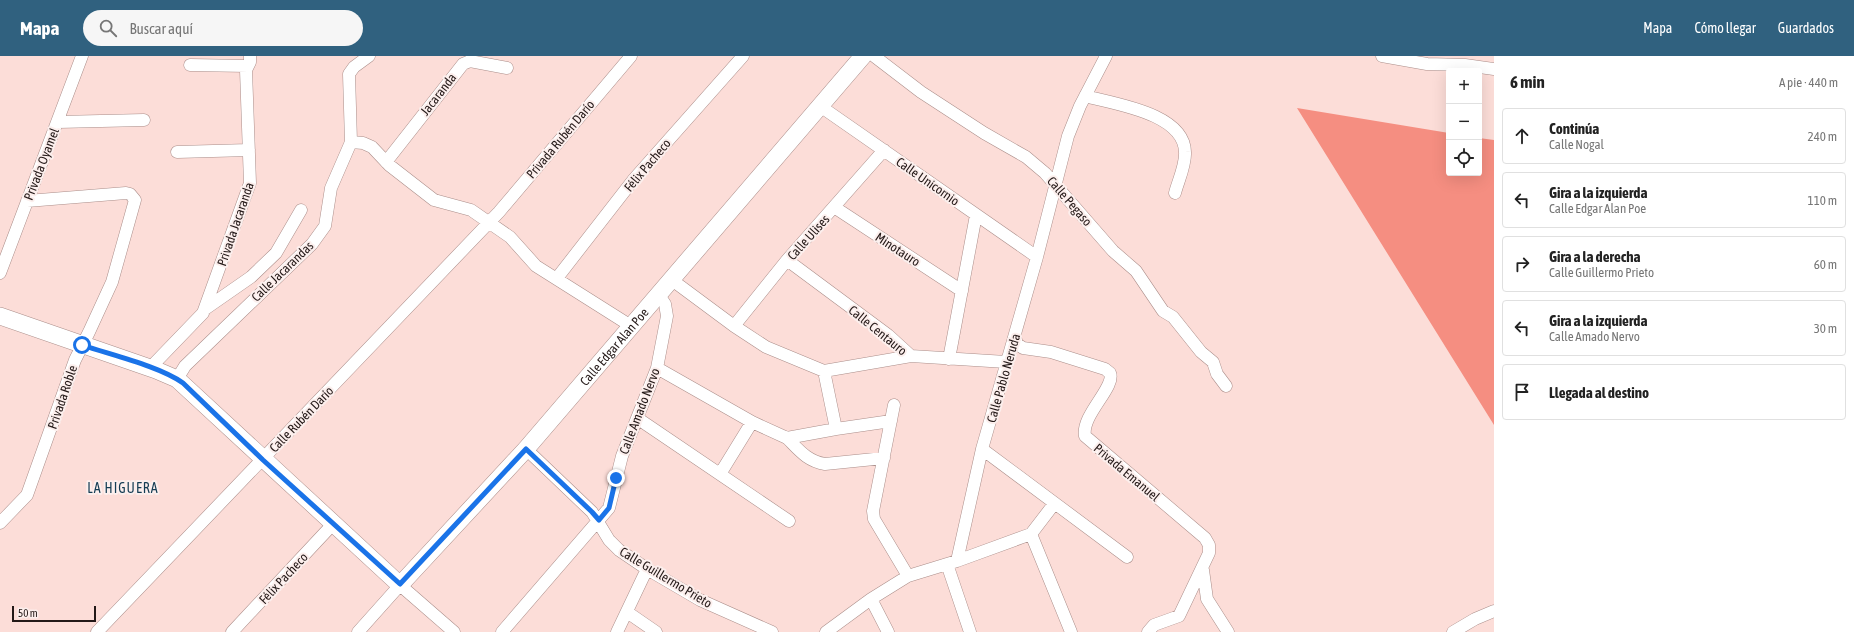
<!DOCTYPE html>
<html lang="es">
<head>
<meta charset="utf-8">
<style>
  :root { --surface:#fff; --page:#f6f6f6; --text:#222; --muted:#767676; --line:#e0e0e0; --accent:#30617f }
  body { margin:0; font-family:"Asap Condensed",sans-serif; background:var(--page); color:var(--text) }
  .controls { position:absolute; right:12px; top:12px; display:grid; overflow:hidden; border-radius:4px; box-shadow:0 4px 16px #0002 }
  .controls button { width:36px; height:36px; display:grid; place-items:center; padding:0; border:0; border-bottom:1px solid var(--line); background:var(--surface); color:var(--text); font:20px sans-serif }
  .scale { position:absolute; left:12px; bottom:10px; width:84px; box-sizing:border-box; padding-left:4px; border:2px solid #231817; border-top:0; font-size:11px; line-height:14px; white-space:nowrap; color:#231817; -webkit-text-stroke:3px #fcefed; paint-order:stroke }
  .stop { position:absolute; width:12px; height:12px; margin:-9px; border:3px solid #1a73e8; border-radius:50%; background:#fff }
  .stop.end { background:#1a73e8; border-color:#fff; box-shadow:0 1px 4px #0008 }
  .list { margin:0; padding:0; list-style:none }
  h2 { display:flex; justify-content:space-between; align-items:center; height:52px; margin:0; padding:0 16px; font-size:17px }
  h2 small { font-size:13px; font-weight:400; color:var(--muted) }
  .list li { display:grid; grid-template-columns:26px 1fr auto; gap:12px; align-items:center; box-sizing:border-box; height:56px; margin:0 8px 8px; padding:0 8px; border:1px solid var(--line); border-radius:4px }
  .list b { display:block; font-size:15px; white-space:nowrap }
  .list p { margin:0; font-size:13px; white-space:nowrap; color:var(--muted) }
  .list em { font-size:13px; font-style:normal; color:var(--muted) }
  .icon { flex:none; width:22px; height:22px; fill:none; stroke:currentColor; stroke-width:2; stroke-linecap:round; stroke-linejoin:round }
  .map { position:relative; flex:none; width:1494px; height:576px; overflow:hidden }
  header { display:flex; align-items:center; gap:24px; box-sizing:border-box; height:56px; padding:0 20px; background:var(--accent); color:#fff }
  header strong { font-size:19px }
  nav { display:flex; gap:22px; margin-inline-start:auto; font-size:14px }
  .search { width:280px; height:36px; background:var(--page); display:flex; align-items:center; gap:10px; box-sizing:border-box; padding:0 14px; border-radius:22px; color:var(--muted); font-size:15px }
  main { display:flex }
  aside { flex:1; background:var(--surface) }
  .map>svg:first-child { display:block }
  .forest { fill:#f58e81 }
  .lines { fill:none; stroke-linecap:round; stroke-linejoin:round }
  .street-casing { stroke:#ab8e8a; stroke-width:13 }
  .secondary-casing { stroke:#ab8e8a; stroke-width:18 }
  .street { stroke:#fff; stroke-width:12 }
  .secondary { stroke:#fff; stroke-width:17 }
  .route { stroke:#1a73e8; stroke-width:5 }
  .labels { text-anchor:middle; stroke-width:4; stroke-linejoin:round; paint-order:stroke }
  .street-label { font-size:13px; fill:#231817; stroke:#fcefed }
  .neighbourhood-label { font-size:14px; letter-spacing:1px; fill:#143c53; stroke:#fcefed }
</style>
</head>
<body>
<header>
<strong>Mapa</strong>
<div class="search"><svg class="icon" aria-label="search" viewBox="0 0 24 24"><circle cx="10" cy="10" r="6"/><path d="M15 15l6 6"/></svg>Buscar aquí</div>
<nav><a>Mapa</a><a>Cómo llegar</a><a>Guardados</a></nav>
</header>
<main>
<div class="map">
<svg width="1494" height="576" viewBox="0 0 1494 576">
  <rect width="100%" height="100%" fill="#fcddd8"/>
  <path class="forest" d="M1297 52 1449 77V117H1479V82L1494 84V369Z"/>
  <g class="lines">
    <defs>
      <path id="street" d="M874 0 921 36 984 77 1026 101 1045 117 1113 195 1136 215 1163 255 1173 261 1201 296 1213 306 1217 318 1226 330
        M1382 0 1427 8 1465 9 1494 13
        M190 9 248 10
        M1085 40C1114 48 1184 57 1185 96 1186 109 1178 125 1175 137
        M820 50 1037 201
        M58 66 144 64
        M351 86 363 87 372 91 389 109 434 144 471 154 510 181 536 210 631 270
        M177 96 249 94
        M386 106 463 8 470 5 507 12
        M834 151 962 235
        M787 204 888 279 911 300
        M0 217 82 0
        M557 222 634 123 743 0
        M672 224 734 270 766 291 824 315 911 300 1006 306
        M205 253 251 221 276 197 301 154
        M734 270 787 204 884 94
        M1015 281 1017 288 1023 292 1051 296 1105 313 1110 317C1116 331 1081 359 1085 380L1205 482 1209 489V497L1179 560 1154 569 1148 576
        M949 303 976 159
        M150 312 203 257 250 127 246 14 250 6V0
        M657 312 752 366 787 382 836 373 824 315
        M177 323 185 310 312 188 325 170 331 132 351 86 349 18 354 11 369 0
        M894 349 873 455 874 463 908 520
        M637 362 789 465
        M836 373 891 365
        M787 382C799 394 807 405 825 408L884 402
        M526 393 592 456 609 484 619 494 647 513 700 544 772 576
        M982 393 1127 501
        M720 418 752 366
        M0 467 27 439 75 304 89 276 112 226 135 144 130 138 126 137 27 145
        M1031 478 1071 576
        M957 505 982 393 1037 201 1068 80 1080 50 1106 0
        M947 508 970 576
        M1203 514 1207 543 1228 576
        M871 543 888 576
        M627 556 656 576
        M97 576 499 156 631 0
        M232 576 333 468
        M358 576 400 529 454 576
        M502 576 609 452 622 400 657 312 667 260 665 248 659 239
        M617 576 647 513
        M826 576 871 543 908 520 957 505 1031 478 1054 448
        M1453 576 1475 563 1494 555"/>
      <g id="secondary">
        <path id="s1" d="M0 260 156 314 177 323 400 529 526 393 863 0"/>
      </g>
    </defs>
    <use href="#street" class="street-casing"/>
    <use href="#secondary" class="secondary-casing"/>
    <use href="#street" class="street"/>
    <use href="#secondary" class="secondary"/>
  </g>
  <g class="lines">
    <path class="route" d="M82 289C111 299 159 310 183 327L263 404 400 528 526 393 592 456 599 464 609 452 616 422"/>
  </g>
  <g class="labels">
    <g class="street-label">
      <text transform="translate(438 38) rotate(-52)" y="5">Jacaranda</text>
      <text transform="translate(560 83) rotate(-50)" y="5">Privada Rubén Darío</text>
      <text transform="translate(41 108) rotate(-69)" y="5">Privada Oyamel</text>
      <text transform="translate(647 109) rotate(-50)" y="5">Félix Pacheco</text>
      <text transform="translate(928 125) rotate(35)" y="5">Calle Unicornio</text>
      <text transform="translate(1070 145) rotate(49)" y="5">Calle Pegaso</text>
      <text transform="translate(235 168) rotate(-71)" y="5">Privada Jacaranda</text>
      <text transform="translate(808 181) rotate(-48)" y="5">Calle Ulises</text>
      <text transform="translate(898 193) rotate(33)" y="5">Minotauro</text>
      <text transform="translate(282 215) rotate(-44)" y="5">Calle Jacarandas</text>
      <text transform="translate(878 274) rotate(39)" y="5">Calle Centauro</text>
      <text dy="5" stroke="none"><textPath href="#s1" startOffset="812">Calle Edgar Alan Poe</textPath></text>
      <text transform="translate(1003 322) rotate(-74)" y="5">Calle Pablo Neruda</text>
      <text transform="translate(62 341) rotate(-71)" y="5">Privada Roble</text>
      <text transform="translate(639 355) rotate(-69)" y="5">Calle Amado Nervo</text>
      <text transform="translate(301 363) rotate(-46)" y="5">Calle Rubén Darío</text>
      <text transform="translate(1127 416) rotate(40)" y="5">Privada Emanuel</text>
      <text transform="translate(666 521) rotate(31)" y="5">Calle Guillermo Prieto</text>
      <text transform="translate(283 522) rotate(-47)" y="5">Félix Pacheco</text>
    </g>
    <g class="neighbourhood-label">
      <text x="123" y="437">LA HIGUERA</text>
    </g>
  </g>
</svg>
<div class="controls">
<button>+</button>
<button>−</button>
<button><svg class="icon" aria-label="locate" viewBox="0 0 24 24"><circle cx="12" cy="12" r="6"/><path d="M12 2v4M12 18v4M2 12h4M18 12h4"/></svg></button>
</div>
<div class="scale">50 m</div>
<div class="stop" style="left:82px;top:289px"></div>
<div class="stop end" style="left:616px;top:422px"></div>
</div>
<aside>
<h2>6 min<small>A pie · 440 m</small></h2>
<ul class="list">
<li><svg class="icon" aria-label="ahead" viewBox="0 0 24 24"><path d="M12 20V5M6 11l6-6 6 6"/></svg><div><b>Continúa</b><p>Calle Nogal</p></div><em>240 m</em></li>
<li><svg class="icon" aria-label="left" viewBox="0 0 24 24"><path d="M17 20v-9H6M10 6l-5 5 5 5"/></svg><div><b>Gira a la izquierda</b><p>Calle Edgar Alan Poe</p></div><em>110 m</em></li>
<li><svg class="icon" aria-label="right" viewBox="0 0 24 24"><path d="M7 20v-9h11M14 6l5 5-5 5"/></svg><div><b>Gira a la derecha</b><p>Calle Guillermo Prieto</p></div><em>60 m</em></li>
<li><svg class="icon" aria-label="left" viewBox="0 0 24 24"><path d="M17 20v-9H6M10 6l-5 5 5 5"/></svg><div><b>Gira a la izquierda</b><p>Calle Amado Nervo</p></div><em>30 m</em></li>
<li><svg class="icon" aria-label="arrive" viewBox="0 0 24 24"><path d="M6 21V4h12l-3 4 3 4H6"/></svg><div><b>Llegada al destino</b></div></li>
</ul>
</aside>
</main>
</body>
</html>
